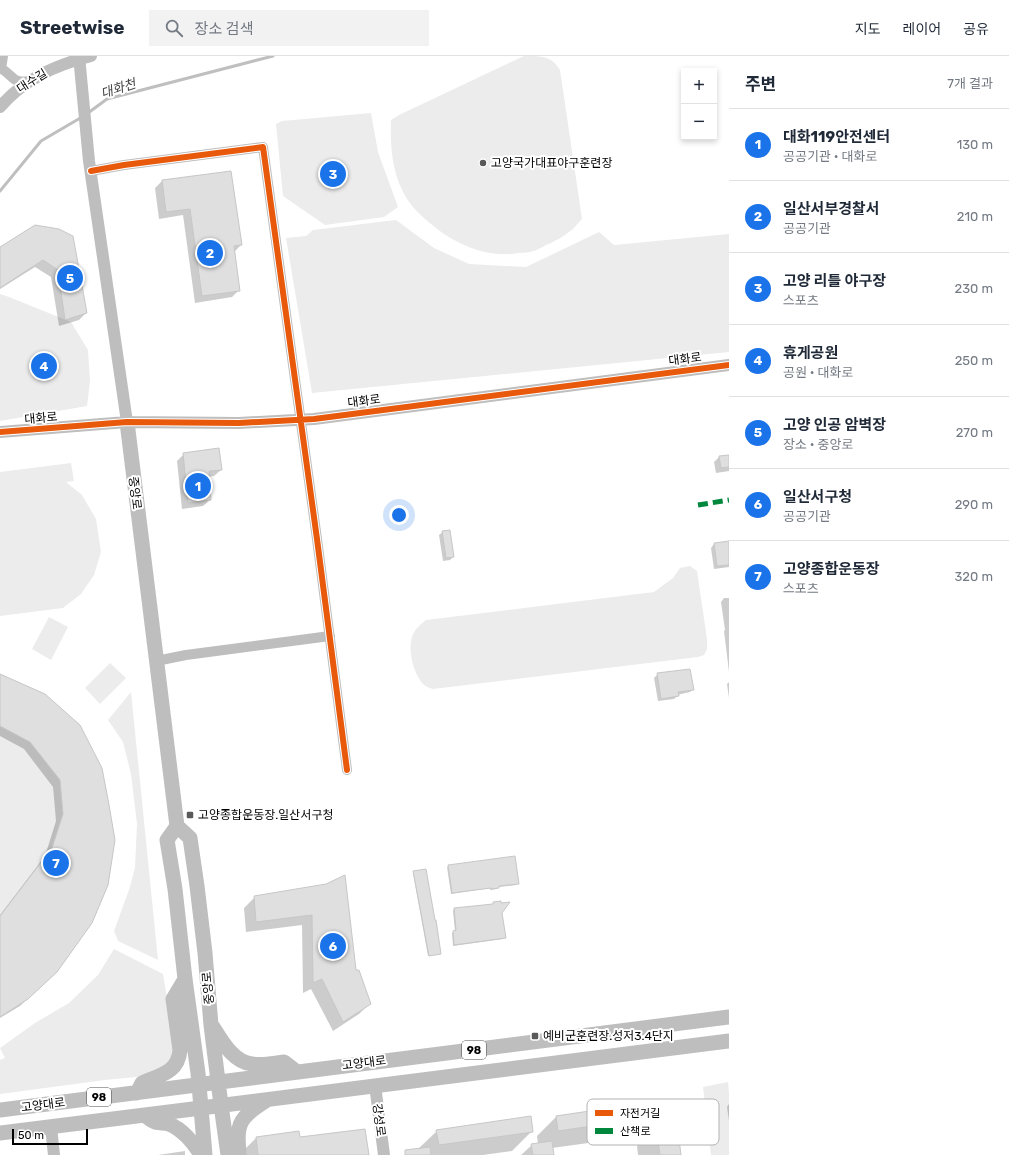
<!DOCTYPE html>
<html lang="ko">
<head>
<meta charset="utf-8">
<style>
  :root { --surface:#fff; --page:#f2f2f3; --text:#1f2937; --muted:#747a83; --line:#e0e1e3; --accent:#1a73e8 }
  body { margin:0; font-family:Rubik,"Noto Sans KR",sans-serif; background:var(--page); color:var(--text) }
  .controls { position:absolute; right:12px; top:12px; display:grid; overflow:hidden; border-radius:0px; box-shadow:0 2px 6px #0003 }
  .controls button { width:36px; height:36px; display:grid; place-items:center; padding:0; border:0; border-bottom:1px solid var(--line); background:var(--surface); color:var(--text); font:20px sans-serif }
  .scale { position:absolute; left:12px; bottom:10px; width:76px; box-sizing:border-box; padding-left:4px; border:2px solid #000; border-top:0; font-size:11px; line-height:14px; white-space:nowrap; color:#000; -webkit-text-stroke:3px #fff; paint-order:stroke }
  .you { position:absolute; left:399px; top:459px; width:14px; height:14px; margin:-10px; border:3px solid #fff; border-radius:50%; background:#1a73e8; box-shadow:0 0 0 6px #1a73e833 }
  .badge { display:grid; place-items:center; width:26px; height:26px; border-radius:50%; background:var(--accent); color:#fff; font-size:13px; font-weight:700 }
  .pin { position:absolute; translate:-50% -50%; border:2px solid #fff; box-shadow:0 1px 4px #0006 }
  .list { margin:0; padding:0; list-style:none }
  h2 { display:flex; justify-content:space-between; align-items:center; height:52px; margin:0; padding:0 16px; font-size:17px }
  h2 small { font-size:13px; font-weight:400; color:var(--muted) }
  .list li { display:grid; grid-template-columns:26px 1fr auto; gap:12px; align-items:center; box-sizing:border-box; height:72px; padding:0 16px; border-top:1px solid var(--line) }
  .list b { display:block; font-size:15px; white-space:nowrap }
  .list p { margin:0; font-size:13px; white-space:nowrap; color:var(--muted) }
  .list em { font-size:13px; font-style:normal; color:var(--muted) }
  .icon { flex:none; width:22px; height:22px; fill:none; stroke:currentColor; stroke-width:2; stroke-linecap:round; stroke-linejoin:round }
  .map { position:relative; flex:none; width:729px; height:1099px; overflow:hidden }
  header { display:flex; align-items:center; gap:24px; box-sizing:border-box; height:56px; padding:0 20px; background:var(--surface); border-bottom:1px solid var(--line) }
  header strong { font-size:19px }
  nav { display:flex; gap:22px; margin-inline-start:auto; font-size:14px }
  .search { width:280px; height:36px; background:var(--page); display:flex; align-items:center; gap:10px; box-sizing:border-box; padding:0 14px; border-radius:0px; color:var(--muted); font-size:15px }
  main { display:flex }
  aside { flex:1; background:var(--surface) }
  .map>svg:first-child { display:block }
  .green { fill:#ececec }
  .shadow { fill:#0003 }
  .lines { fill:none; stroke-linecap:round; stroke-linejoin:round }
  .stream { stroke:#bfbfbf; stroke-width:3 }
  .building { fill:#dfdfdf; stroke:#c7c7c7 }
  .minor { stroke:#bebebe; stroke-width:10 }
  .tertiary { stroke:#bebebe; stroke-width:12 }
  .primary { stroke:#bebebe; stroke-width:15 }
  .quiet { stroke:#00873e; stroke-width:5; stroke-dasharray:10 5; stroke-linecap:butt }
  .cycleway-casing { stroke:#fff; stroke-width:8 }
  .cycleway { stroke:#e8590c; stroke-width:6 }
  .poi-dot { fill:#595959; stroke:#fff; stroke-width:1.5 }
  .labels { text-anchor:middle; stroke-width:4; stroke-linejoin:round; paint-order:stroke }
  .shield { fill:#fff; stroke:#4c4c4c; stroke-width:1 }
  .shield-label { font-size:11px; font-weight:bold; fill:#000 }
  .street-label { font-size:12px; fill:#000; stroke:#fff }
  .poi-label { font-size:12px; fill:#000; stroke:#fff; text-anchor:start }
  .water-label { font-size:13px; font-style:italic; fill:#444; stroke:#fff }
  .key { fill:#fff; stroke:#b2b2b2; stroke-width:1 }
  .key-label { font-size:11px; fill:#000 }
</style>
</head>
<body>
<header>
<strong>Streetwise</strong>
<div class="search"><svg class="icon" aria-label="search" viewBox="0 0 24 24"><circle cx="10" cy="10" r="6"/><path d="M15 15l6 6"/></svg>장소 검색</div>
<nav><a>지도</a><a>레이어</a><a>공유</a></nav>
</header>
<main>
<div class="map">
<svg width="729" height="1099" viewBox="0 0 729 1099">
  <rect width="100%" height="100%" fill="#fff"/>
  <path class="green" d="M524 0C542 0 552 0 560 14L582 163C578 167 574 173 569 176 564 180 557 184 551 187 545 189 540 193 534 195 530 196 524 197 519 197 490 202 461 191 437 173 426 164 415 155 407 143 392 119 390 91 391 64L399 59Z
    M371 57 378 96 398 151 384 161 325 169 283 140 276 68 282 65Z
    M396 164 434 192 469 208 526 211 599 176 614 189 729 178V296L312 337 286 182 306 180 313 174Z
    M0 238 9 241 71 266 88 294 90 325 87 350 0 365Z
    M71 407 74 425 66 426 82 439 96 463 101 496 94 519 81 538 63 552 0 560V416Z
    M690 510 697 515 707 583V593L704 599 698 601 433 633C430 632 427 631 424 629 413 618 407 593 413 578 416 572 421 568 426 564L654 536 673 522 680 512Z
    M49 561 68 571 51 604 32 593Z
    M110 607 126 622 100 648 85 632Z
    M0 618 45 638 102 712 109 749 115 784 108 829 92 867 57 916 28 943 0 961Z
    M131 636 158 904 118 885 114 875 130 831 135 811 137 768 131 718 123 686 108 664Z
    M114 893 163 918 176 998 157 1019 105 1024 0 1038V1004L5 1002 0 992 35 967 69 947 98 919Z
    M728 1026 729 1037V1099H711L703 1031Z"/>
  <path class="shadow" d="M231 116 241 189 234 196 239 234 232 241 195 247 183 159 159 163 155 132 162 125Z
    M35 170 86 257 79 264 59 270 51 221 35 211 0 233V192Z
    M184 398 221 414 214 420 208 421 210 444 203 450 182 453 177 405Z
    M729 400V415L716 417 714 406 719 401Z
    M443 476 453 501 450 504 443 505 439 479Z
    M729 486V511L714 513 711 492 714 488Z
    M724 542H729V616L724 575 725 574 721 546Z
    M658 618 693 633 690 636 677 639V640L674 643 658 645 654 622Z
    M0 619 79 670 49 923 20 950 0 962V859L45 800 56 765 53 731 24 693 0 680Z
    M729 626V642L727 628Z
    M449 810 518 827 516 829 498 831 497 833 490 834V832L451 838 447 811Z
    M414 816 440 897 439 898 428 900 413 817Z
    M326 829 355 915 369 948 359 958 333 975 311 933 303 937 302 869 246 876 244 852 255 841Z
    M493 847 505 882 503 883 453 890 452 877 455 875 453 855 454 853 492 849Z
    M729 1048V1065L727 1051Z
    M556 1061H651L632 1081 552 1092 553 1099H521L532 1089 538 1088 537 1080Z
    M656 1071 680 1099H638L637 1090Z
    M437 1075H532L512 1095 483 1099H405L409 1094 418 1093Z
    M256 1082H299L368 1099H246L245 1093Z
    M185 1095V1099H158Z"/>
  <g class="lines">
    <path class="stream" d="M88 57 107 43 273 0
      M0 135 41 85 82 61"/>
  </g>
  <path class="building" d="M231 115 242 189 234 190 240 235 202 240 190 153 166 156 162 124Z
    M35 169 59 173 73 180 87 257 65 264 58 214 43 204 0 232V191Z
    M219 392 222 414 209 415 211 444 188 447 183 397Z
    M729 399V411L721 412 719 400Z
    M450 474 454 501 446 502 442 475Z
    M729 485V509L717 510 714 487Z
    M690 613 694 634 678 636 679 640 661 643 657 617Z
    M0 618 45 638 80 669 102 712 109 749 115 784 108 829 92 867 57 916 28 943 0 961V860L52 792 63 758 60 724 30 686 0 670Z
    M515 800 519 828 499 830V832L491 833V832L452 837 448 809Z
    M426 813 435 864H436L441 898 429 900 413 815Z
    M345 819 356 914H359L371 948 343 966 322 923 313 927 312 859 256 866 254 840 326 828Z
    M501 845V847L510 846 502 857 506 882 454 889 453 875 456 874 454 852 493 848V846Z
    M650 1046 653 1061 558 1075 556 1060Z
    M531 1060 533 1076 439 1089 436 1074Z
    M677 1067 681 1099H660L656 1070Z
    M365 1073 369 1099H258L256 1081 299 1075 300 1081Z
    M552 1085 554 1099H533L531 1088Z
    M430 1091 431 1099H405V1094Z"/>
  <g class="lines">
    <path class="minor" d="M0 12C14 19 11 28 30 25
      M1 13 3 0
      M91 115 124 109 263 91 317 483 347 714
      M156 605 186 599 330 580"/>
    <path class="tertiary" d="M79 0 89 105 127 366
      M0 51C24 23 56 9 91 0
      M0 376 127 366 239 367 314 363 729 309
      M375 1029 384 1099
      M51 1071 54 1099"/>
    <path class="primary" d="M127 366 177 770 190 782 197 830 205 897 211 969 221 1049 228 1099
      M177 770 167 784 175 833 185 923 198 1017 205 1099
      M213 971C222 985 233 1006 252 1008 263 1010 274 1007 284 1006L297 1016
      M137 1037 142 1027C160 1019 178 1017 180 994L173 943 185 923
      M0 1054 729 961
      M145 1059C147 1061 150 1064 153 1065 157 1068 164 1066 169 1068 182 1073 194 1087 201 1099
      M0 1077 201 1052 729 985
      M239 1099C239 1091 237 1082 239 1073 241 1060 256 1051 267 1044"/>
    <path class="quiet" d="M698 449 729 444"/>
    <defs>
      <path id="cycleway" d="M91 115 124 109 263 91 317 483 347 714
        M0 376 127 366 239 367 314 363 729 309"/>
    </defs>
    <use href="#cycleway" class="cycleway-casing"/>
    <use href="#cycleway" class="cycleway"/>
  </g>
  <g class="poi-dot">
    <circle cx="483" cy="107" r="4"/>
    <rect x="186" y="755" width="8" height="8" rx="2"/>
    <rect x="531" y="976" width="8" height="8" rx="2"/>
  </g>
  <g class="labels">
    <g class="shield">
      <rect x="462" y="985" width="24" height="18" rx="3"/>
      <rect x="87" y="1032" width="24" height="18" rx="3"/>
    </g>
    <g class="shield-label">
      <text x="474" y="998">98</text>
      <text x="99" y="1045">98</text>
    </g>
    <g class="street-label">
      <text transform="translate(32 25) rotate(-32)" y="4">대수길</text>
      <text transform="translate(685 303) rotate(-7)" y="4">대화로</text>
      <text transform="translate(364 345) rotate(-7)" y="4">대화로</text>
      <text transform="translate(41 362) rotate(-5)" y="4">대화로</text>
      <text transform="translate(135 437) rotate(83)" y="4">중앙로</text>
      <text transform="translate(208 932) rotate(-95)" y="4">중앙로</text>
      <text transform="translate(364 1007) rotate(-7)" y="4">고양대로</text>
      <text transform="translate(43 1049) rotate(-7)" y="4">고양대로</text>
      <text transform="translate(379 1064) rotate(83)" y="4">강성로</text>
    </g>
    <g class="poi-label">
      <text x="491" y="111">고양국가대표야구훈련장</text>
      <text x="198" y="763">고양종합운동장.일산서구청</text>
      <text x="543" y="984">예비군훈련장.성저3.4단지</text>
    </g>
    <g class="water-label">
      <text transform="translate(118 32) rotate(-18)" y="5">대화천</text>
    </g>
  </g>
  <rect x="587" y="1043" width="132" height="46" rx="6" class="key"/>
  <rect x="595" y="1054" width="18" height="6" fill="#e8590c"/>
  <rect x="595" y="1072" width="18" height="6" fill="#00873e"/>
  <g class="key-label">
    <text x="620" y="1061">자전거길</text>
    <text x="620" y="1079">산책로</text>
  </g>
</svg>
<div class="controls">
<button>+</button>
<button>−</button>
</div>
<div class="scale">50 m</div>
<div class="you"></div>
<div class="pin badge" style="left:198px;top:430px">1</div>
<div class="pin badge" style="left:210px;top:197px">2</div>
<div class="pin badge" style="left:333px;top:118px">3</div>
<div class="pin badge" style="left:44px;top:310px">4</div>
<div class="pin badge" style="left:70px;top:222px">5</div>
<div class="pin badge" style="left:333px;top:890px">6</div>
<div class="pin badge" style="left:56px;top:807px">7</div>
</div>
<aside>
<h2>주변<small>7개 결과</small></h2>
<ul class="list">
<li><span class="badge">1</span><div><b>대화119안전센터</b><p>공공기관 · 대화로</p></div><em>130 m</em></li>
<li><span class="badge">2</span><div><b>일산서부경찰서</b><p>공공기관</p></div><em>210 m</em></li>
<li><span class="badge">3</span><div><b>고양 리틀 야구장</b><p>스포츠</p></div><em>230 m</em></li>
<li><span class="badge">4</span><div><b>휴게공원</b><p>공원 · 대화로</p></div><em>250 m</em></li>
<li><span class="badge">5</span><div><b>고양 인공 암벽장</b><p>장소 · 중앙로</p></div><em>270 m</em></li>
<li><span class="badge">6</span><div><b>일산서구청</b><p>공공기관</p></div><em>290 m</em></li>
<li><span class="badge">7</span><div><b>고양종합운동장</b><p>스포츠</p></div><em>320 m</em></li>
</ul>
</aside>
</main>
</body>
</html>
